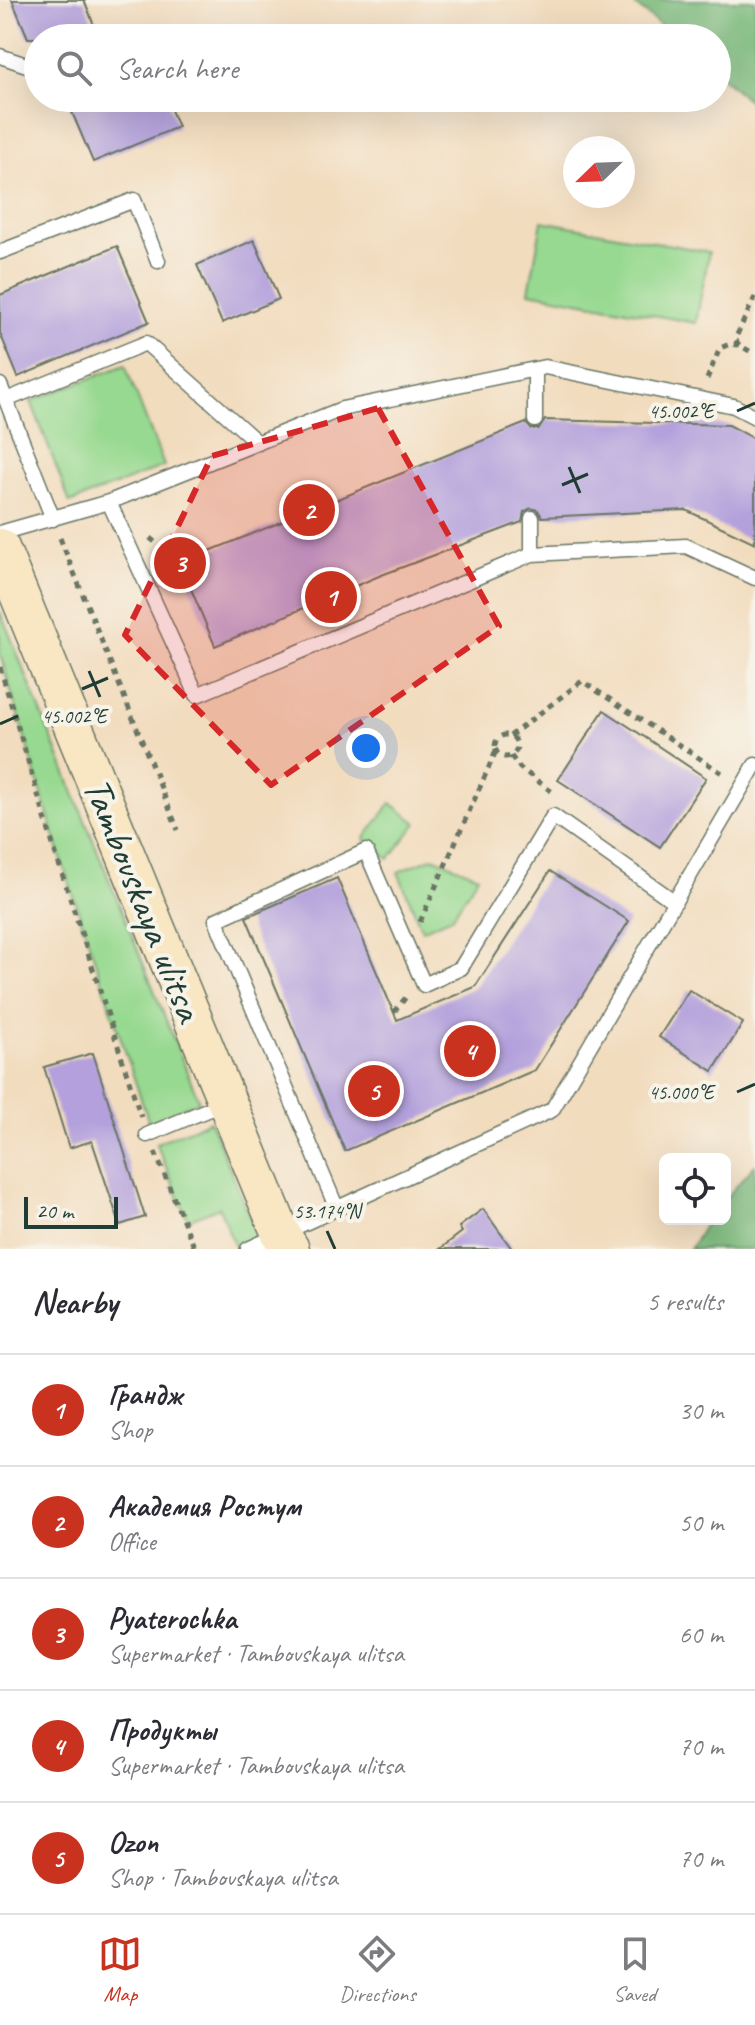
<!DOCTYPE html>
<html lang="en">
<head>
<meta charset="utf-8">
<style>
  :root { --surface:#fff; --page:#f7f7f7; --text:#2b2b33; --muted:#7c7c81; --line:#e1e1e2; --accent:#c8321e }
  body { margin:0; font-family:Caveat,sans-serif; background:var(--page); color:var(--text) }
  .controls { position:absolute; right:24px; bottom:24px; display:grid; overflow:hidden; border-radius:12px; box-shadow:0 8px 32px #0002 }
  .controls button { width:72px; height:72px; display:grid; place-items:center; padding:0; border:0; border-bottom:2px solid var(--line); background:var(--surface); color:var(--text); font:40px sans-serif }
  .compass { position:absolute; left:563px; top:136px; width:72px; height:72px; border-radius:50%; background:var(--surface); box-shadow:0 8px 32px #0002; rotate:247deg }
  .scale { position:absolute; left:24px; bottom:20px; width:94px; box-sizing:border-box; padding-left:8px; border:4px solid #1f3d34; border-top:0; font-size:22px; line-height:28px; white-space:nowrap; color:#1f3d34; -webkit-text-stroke:6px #f7f3e8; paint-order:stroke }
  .you { position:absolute; left:366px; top:748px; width:28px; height:28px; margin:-20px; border:6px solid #fff; border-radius:50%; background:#1a73e8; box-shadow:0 0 0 12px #1a73e833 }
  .badge { display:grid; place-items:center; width:52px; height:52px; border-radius:50%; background:var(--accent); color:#fff; font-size:26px; font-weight:700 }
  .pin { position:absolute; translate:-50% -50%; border:4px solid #fff; box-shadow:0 2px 8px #0006 }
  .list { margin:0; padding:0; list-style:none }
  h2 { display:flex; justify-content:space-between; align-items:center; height:104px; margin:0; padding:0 32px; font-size:34px }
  h2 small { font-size:26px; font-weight:400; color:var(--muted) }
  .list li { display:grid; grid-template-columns:52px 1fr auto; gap:24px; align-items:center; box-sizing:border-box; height:112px; padding:0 32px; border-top:2px solid var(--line) }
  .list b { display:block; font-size:30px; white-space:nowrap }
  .list p { margin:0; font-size:26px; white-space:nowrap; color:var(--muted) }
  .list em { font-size:26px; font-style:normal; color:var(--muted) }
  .icon { flex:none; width:44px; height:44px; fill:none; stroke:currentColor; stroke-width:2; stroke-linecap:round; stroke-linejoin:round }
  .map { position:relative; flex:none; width:755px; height:1249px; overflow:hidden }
  .search { position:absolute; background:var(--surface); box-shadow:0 8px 32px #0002; left:24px; right:24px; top:24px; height:88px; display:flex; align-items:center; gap:20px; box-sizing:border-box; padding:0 28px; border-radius:44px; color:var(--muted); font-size:30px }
  .sheet { height:664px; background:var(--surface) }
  nav { display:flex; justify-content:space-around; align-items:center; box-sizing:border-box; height:112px; border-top:2px solid var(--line); background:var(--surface); font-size:22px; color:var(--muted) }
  nav a { display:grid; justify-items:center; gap:4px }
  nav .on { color:var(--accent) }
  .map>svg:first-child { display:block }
  .green { fill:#97d990; stroke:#5b8b62; stroke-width:2 }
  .forest { fill:#79b97a; stroke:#4c7b57; stroke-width:2 }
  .building { fill:#b3a0dc }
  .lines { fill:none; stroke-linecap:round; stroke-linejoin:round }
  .lane-casing { stroke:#697564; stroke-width:17 }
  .secondary-casing { stroke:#697564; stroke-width:41 }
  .path { stroke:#697564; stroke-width:5; stroke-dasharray:6 6; stroke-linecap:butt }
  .lane { stroke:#fff; stroke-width:14 }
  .secondary { stroke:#f9e7c3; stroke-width:38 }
  .marked { fill:#d62828; fill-opacity:0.2; stroke:#d62828; stroke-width:6; stroke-dasharray:16 10; stroke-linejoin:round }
  .ticks { fill:none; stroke:#1f3d34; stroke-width:3 }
  .labels { text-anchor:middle; stroke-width:8; stroke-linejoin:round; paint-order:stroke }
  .street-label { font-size:40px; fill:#1f3d34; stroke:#f7f3e8 }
  .ticks-label { font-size:20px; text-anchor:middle; fill:#1f3d34; stroke:#f7f3e8; stroke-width:8; stroke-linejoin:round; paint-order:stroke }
</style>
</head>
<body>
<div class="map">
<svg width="755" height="1249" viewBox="0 0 755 1249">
  <rect width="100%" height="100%" fill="#f7f3e8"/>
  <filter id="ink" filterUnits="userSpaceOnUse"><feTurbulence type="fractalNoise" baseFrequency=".0125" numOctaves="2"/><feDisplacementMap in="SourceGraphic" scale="16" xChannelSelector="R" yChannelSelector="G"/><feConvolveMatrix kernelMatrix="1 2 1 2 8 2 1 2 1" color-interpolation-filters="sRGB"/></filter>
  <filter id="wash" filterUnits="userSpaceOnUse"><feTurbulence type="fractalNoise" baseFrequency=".006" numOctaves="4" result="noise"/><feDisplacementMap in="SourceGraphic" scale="32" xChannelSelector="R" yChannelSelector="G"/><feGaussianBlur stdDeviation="1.8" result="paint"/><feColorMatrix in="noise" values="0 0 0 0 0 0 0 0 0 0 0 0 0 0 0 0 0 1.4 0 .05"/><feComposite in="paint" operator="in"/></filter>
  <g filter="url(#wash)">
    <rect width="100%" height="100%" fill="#f2dcbe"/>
    <path class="green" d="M542 221 709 252 696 323 529 292Z
      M125 365 164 466 70 503 31 401Z
      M0 611 199 1101 149 1123 59 852 0 654Z
      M391 803 417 823 389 859 364 839Z
      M433 857 478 876 452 917 422 930 398 872Z
      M210 1121 258 1237 235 1247 219 1207 188 1220 156 1143Z"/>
    <path class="forest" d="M629 0H755V106L717 73V38H676Z
      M755 1165V1249H690L708 1219H725V1199Z"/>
    <g id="blocks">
      <path class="building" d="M12 0H84L99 38H28Z
        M66 98H166L178 127 93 162Z
        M254 240 279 299 222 323 197 265Z
        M117 246 149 322 18 377 0 333V295Z
        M545 420 729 425 755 439V543L686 510 542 517 538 510 531 508 524 512 522 522 379 576 215 646 180 563 526 423 531 429H539Z
        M604 710 706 778 660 847 558 780Z
        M550 871 629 921 535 1070 345 1151 246 917 337 878 397 1020 475 987Z
        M689 990 743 1023 713 1071 659 1037Z
        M93 1053 145 1217 120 1225 92 1141 69 1148 44 1067Z
        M483 1209 512 1249H440L462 1232 459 1227Z"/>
    </g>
  </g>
  <g filter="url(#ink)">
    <use href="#blocks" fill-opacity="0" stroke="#697564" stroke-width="2"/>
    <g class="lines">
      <defs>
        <path id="lane" d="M148 38 155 35
          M0 56 38 69
          M0 252 134 200 158 261
          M535 370V420
          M0 385 6 400 146 343 258 443
          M6 400 53 519
          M109 502 197 695 532 554 686 546 755 578
          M532 518V554
          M0 533 109 502 342 409 545 367 734 406 755 417
          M147 1135 226 1102
          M337 1209 216 920 366 851 424 985 461 968 553 816 675 902
          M248 1249 552 1110 755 765"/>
        <path id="secondary" d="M0 548 281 1234 290 1249"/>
      </defs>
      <use href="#lane" class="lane-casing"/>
      <use href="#secondary" class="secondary-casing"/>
      <path class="path" d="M755 297 735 339 739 345 755 354
        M707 379 720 348 730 344 739 345
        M60 538 178 830
        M150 538 180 563
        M0 667 56 855 141 1117
        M495 746a11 11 0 1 1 22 0a11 11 0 1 1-22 0Z
        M510 736 582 681 725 775
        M511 756 520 768 555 794
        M420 922 496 751
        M394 1012 407 996
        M155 1152 195 1249"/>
      <use href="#lane" class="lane"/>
      <use href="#secondary" class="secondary"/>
    </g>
  </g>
  <path class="marked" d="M378 408 499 626 271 785 125 635 212 456Z"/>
  <path class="ticks" d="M737 411 755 403M569 467 580 493M562 485 588 474M89 671 100 697M82 689 108 678M0 724 18 716M737 1092 755 1084M327 1231 335 1249"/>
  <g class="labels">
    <g class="street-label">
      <text transform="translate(144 899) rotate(68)" y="14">Tambovskaya ulitsa</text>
    </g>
  </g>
  <g class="ticks-label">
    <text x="681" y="418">45.002°E</text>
    <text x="74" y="723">45.002°E</text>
    <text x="681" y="1099">45.000°E</text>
    <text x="327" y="1218">53.174°N</text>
  </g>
</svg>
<div class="controls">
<button><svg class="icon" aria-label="locate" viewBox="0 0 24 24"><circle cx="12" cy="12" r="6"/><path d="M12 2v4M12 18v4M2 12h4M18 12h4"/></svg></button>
</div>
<svg class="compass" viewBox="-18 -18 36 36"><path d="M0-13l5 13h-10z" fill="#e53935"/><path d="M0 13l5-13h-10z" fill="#7c7c81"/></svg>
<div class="scale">20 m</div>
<div class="you"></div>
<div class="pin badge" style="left:331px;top:597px">1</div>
<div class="pin badge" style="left:309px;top:510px">2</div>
<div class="pin badge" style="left:180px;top:563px">3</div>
<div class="pin badge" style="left:470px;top:1051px">4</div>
<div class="pin badge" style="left:374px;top:1091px">5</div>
<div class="search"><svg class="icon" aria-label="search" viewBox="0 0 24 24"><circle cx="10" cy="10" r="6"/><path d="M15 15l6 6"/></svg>Search here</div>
</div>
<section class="sheet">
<h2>Nearby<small>5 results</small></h2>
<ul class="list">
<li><span class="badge">1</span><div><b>Грандж</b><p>Shop</p></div><em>30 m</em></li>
<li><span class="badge">2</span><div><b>Академия Ростум</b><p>Office</p></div><em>50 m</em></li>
<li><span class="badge">3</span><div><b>Pyaterochka</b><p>Supermarket · Tambovskaya ulitsa</p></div><em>60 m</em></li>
<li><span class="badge">4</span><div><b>Продукты</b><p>Supermarket · Tambovskaya ulitsa</p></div><em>70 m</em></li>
<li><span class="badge">5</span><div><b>Ozon</b><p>Shop · Tambovskaya ulitsa</p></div><em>70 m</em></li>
</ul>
</section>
<nav>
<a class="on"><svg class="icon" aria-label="map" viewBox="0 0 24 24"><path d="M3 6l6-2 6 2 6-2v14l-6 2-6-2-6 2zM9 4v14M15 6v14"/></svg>Map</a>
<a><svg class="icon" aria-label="directions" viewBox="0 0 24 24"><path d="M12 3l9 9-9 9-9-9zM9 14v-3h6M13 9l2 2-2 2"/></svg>Directions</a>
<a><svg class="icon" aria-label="saved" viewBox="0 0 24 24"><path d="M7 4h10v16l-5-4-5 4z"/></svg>Saved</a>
</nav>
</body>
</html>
